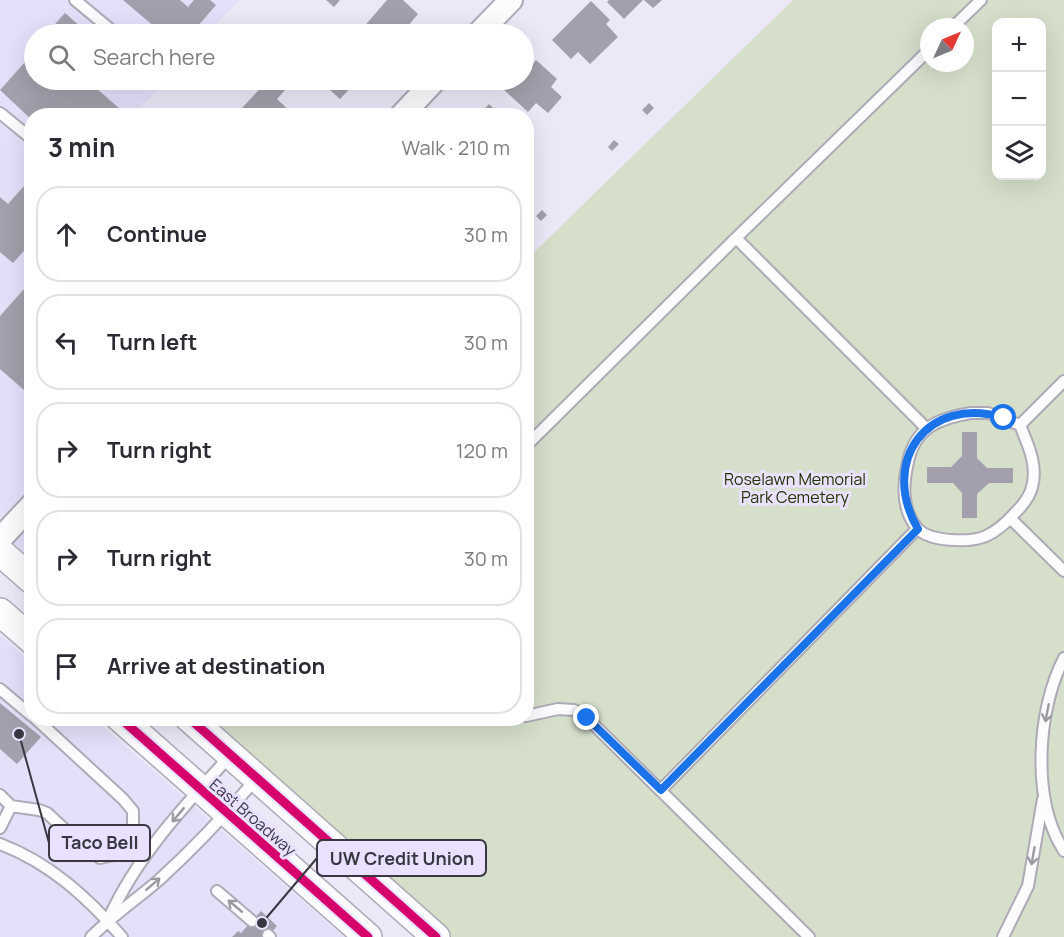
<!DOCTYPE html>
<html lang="en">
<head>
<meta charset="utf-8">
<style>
  :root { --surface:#fff; --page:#f7f7f7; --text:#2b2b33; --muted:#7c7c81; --line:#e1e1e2 }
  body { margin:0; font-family:Manrope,sans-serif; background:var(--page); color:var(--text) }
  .controls { position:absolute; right:18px; top:18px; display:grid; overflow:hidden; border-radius:12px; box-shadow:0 6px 24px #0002 }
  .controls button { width:54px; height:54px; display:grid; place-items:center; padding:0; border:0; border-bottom:2px solid var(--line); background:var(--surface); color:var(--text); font:30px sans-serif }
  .compass { position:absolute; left:920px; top:18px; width:54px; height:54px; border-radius:50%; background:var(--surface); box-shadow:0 6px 24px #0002; rotate:46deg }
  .stop { position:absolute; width:18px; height:18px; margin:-14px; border:4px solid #1a73e8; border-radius:50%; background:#fff }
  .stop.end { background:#1a73e8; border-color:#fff; box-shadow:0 2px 6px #0008 }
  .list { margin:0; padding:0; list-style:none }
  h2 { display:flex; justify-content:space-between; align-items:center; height:78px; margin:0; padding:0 24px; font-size:26px }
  h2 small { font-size:20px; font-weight:400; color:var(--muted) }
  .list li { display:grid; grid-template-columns:39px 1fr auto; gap:18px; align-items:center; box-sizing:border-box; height:96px; margin:0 12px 12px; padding:0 12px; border:2px solid var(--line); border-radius:24px }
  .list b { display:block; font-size:22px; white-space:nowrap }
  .list em { font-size:20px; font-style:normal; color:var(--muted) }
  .icon { flex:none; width:33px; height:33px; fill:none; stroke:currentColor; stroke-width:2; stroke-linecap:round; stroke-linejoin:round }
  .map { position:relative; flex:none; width:1064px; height:937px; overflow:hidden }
  .search { position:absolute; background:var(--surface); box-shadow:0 6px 24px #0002; left:24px; top:24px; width:510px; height:66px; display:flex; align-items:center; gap:15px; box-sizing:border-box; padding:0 21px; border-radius:33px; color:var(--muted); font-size:22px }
  .panel { position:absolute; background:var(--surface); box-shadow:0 6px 24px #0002; left:24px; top:108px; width:510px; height:618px; border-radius:24px }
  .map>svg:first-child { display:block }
  .built { fill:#e6dffa }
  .green { fill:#d5dfca; fill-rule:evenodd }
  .building { fill:#a39fac }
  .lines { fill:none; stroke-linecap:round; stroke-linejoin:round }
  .service-casing { stroke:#aeaab7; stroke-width:14 }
  .minor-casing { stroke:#aeaab7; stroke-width:26 }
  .tertiary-casing { stroke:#aeaab7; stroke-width:30 }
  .service { stroke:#fcfcfe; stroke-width:10 }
  .minor { stroke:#fcfcfe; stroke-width:22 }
  .tertiary { stroke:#fcfcfe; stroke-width:27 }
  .cycleway-casing { stroke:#e9e1ff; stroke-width:13 }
  .cycleway { stroke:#d6006c; stroke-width:9 }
  .oneway { stroke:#9b9aa0 }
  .route { stroke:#1a73e8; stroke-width:8 }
  .labels { text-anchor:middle; stroke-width:6; stroke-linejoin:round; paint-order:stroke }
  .park-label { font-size:16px; fill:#243302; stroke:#e9e1ff }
  .street-label { font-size:16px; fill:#3a3742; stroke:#e9e1ff }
  .leader { fill:none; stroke:#3a3742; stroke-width:2 }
  .callout-dot { fill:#3a3742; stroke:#e9e1ff; stroke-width:2 }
  .callout { fill:#e9e1ff; stroke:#3a3742; stroke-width:2 }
  .callout-label { font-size:18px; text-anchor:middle; font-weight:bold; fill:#3a3742 }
</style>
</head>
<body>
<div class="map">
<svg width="1064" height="937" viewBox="0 0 1064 937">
  <rect width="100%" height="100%" fill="#ece8f8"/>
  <path class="built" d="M0 0H239L207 34H34V80H166L133 115 32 116 31 580 0 552Z
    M0 635 31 664 32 718 94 719 344 937H0Z"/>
  <path class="green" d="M793 0H1064V937H436L189 719 526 718 527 259ZM996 22H1042V176H996ZM929 27H965V63H929Z"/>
  <path class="building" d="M123 0H180L188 7 194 0H210L216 5 191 34H163Z
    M326 0H340L334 7Z
    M387 0H403L418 14 403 32 399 28 393 34H368L362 29Z
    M609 0H643L624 19 607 2Z
    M644 0H662L653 8Z
    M591 1 610 20 606 24 618 37 590 64 578 52 571 59 552 40Z
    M65 13 89 34H49L47 33Z
    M34 52V80H71L78 86 84 80H87L120 109 114 116H32V120L0 90Z
    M536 60 557 79 551 87 562 97 548 113 536 103 528 112 502 88 510 80H524V74Z
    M99 80H115L108 87Z
    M143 80H160L152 88Z
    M268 80H275L286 89 277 99 295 116H248L241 109Z
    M319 80H358L340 99Z
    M649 103 654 108 647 115 642 110Z
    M489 104 502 116H478Z
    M614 140 619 144 612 151 608 147Z
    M32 177V242L13 263 0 252V197L8 204Z
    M542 210 547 215 541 221 536 216Z
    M32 280V397L0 369V316Z
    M962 432H977V458L987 468H1013V483H989L977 494V518H962V493L953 483H927V467H951L962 456Z
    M0 703 41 737 17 764 0 749Z
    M261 911 277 926 267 937H232L238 931 241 933Z"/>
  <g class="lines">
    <defs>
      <path id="service" d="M75 0 116 34
        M953 27 981 0
        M0 113 32 139
        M736 238 929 50
        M971 413H988L1020 425C1028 445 1038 465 1032 487 1030 496 1021 507 1015 513 1007 522 997 531 986 536 970 543 929 542 917 528 901 509 903 483 908 462 915 427 940 418 971 413Z
        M1020 425 1064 381
        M526 446 736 238 927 429
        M1010 518 1064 571
        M1064 658C1037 710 1031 800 1064 851
        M0 689 32 716
        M526 716 558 709 574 710 587 718 809 937
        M661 790 917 529
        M0 795 11 806 39 810 47 813 88 851 100 858 114 855 133 832V811L123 799 35 718
        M0 828 11 806
        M0 844C50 863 87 897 122 937
        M217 891 252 921
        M109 918C137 856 185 805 230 756
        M268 935 270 937
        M91 937C112 916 137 899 159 880 194 848 226 814 256 779
        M1003 937 1028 886 1043 799"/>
      <path id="minor" d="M478 34 511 0
        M401 116 435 80
        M0 539 32 505"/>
      <path id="tertiary" d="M0 552 32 580
        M0 612 32 640
        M120 718 368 937
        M189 718 436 937"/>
    </defs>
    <use href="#service" class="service-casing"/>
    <use href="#minor" class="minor-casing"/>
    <use href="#tertiary" class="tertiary-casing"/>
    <use href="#service" class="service"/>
    <use href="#minor" class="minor"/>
    <use href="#tertiary" class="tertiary"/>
    <defs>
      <path id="cycleway" d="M120 718 368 937
        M189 718 436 937"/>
    </defs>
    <use href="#cycleway" class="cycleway-casing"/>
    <use href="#cycleway" class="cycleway"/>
  </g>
  <defs><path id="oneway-shaft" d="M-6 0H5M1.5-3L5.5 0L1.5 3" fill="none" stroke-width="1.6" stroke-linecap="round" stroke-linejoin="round" transform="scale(1.5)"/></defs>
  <g class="oneway">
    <use href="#oneway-shaft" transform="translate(1047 713) rotate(101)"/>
    <use href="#oneway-shaft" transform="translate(178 815) rotate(130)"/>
    <use href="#oneway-shaft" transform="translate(1033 856) rotate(100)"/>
    <use href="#oneway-shaft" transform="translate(153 884) rotate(-41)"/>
    <use href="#oneway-shaft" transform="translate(235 906) rotate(-140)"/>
  </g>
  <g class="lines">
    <path class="route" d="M587 718 661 790 918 529C879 462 927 394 1004 418"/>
  </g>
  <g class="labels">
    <g class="park-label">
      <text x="795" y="485">Roselawn Memorial<tspan x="795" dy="18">Park Cemetery</tspan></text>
    </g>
    <g class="street-label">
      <text transform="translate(253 817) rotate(41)" y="6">East Broadway</text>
    </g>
  </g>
  <path class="leader" d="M19 734L49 843M262 923L317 858"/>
  <g class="callout-dot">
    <circle cx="19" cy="734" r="6"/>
    <circle cx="262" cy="923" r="6"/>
  </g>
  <g class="callout">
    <rect x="49" y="825" width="101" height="36" rx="6"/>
    <rect x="317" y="840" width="169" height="36" rx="6"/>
  </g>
  <g class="callout-label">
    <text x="100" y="849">Taco Bell</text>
    <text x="402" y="865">UW Credit Union</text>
  </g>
</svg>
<div class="controls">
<button>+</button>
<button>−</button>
<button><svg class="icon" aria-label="layers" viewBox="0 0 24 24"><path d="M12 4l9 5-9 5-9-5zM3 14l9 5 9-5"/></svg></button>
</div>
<svg class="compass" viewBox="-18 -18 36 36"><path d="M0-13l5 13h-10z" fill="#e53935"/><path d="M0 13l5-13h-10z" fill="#7c7c81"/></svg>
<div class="stop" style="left:1004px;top:418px"></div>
<div class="stop end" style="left:587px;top:718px"></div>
<div class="search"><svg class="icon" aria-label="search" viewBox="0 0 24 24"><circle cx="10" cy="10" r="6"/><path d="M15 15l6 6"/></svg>Search here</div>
<section class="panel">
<h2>3 min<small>Walk · 210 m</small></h2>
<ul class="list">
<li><svg class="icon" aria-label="ahead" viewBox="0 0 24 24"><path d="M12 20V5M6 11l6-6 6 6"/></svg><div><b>Continue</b></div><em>30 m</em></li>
<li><svg class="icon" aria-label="left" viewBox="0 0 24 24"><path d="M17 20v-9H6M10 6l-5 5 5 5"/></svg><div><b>Turn left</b></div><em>30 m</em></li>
<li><svg class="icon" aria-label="right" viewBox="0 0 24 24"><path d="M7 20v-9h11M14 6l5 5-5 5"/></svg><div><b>Turn right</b></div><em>120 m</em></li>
<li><svg class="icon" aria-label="right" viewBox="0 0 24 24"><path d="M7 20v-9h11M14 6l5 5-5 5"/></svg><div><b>Turn right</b></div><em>30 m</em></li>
<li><svg class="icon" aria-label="arrive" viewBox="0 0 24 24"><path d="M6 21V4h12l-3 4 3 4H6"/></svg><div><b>Arrive at destination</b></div></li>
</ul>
</section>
</div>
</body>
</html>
